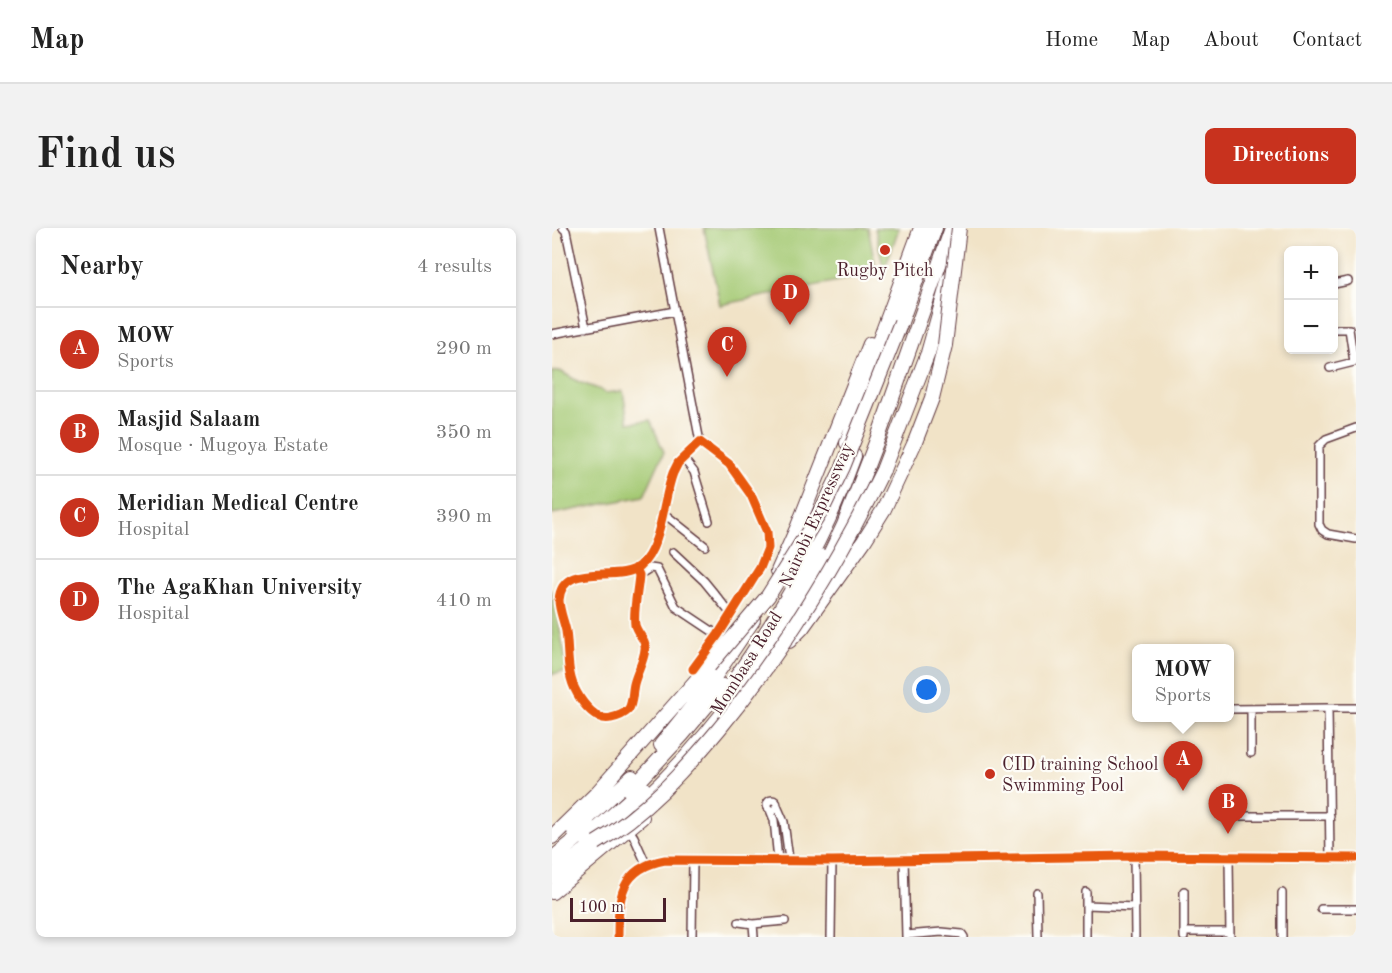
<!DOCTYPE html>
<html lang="en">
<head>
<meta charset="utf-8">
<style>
  :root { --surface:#fff; --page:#f2f2f2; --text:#222; --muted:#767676; --line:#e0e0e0; --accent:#c8321e }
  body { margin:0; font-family:"Old Standard TT",serif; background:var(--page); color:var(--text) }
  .controls { position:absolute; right:18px; top:18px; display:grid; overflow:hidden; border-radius:9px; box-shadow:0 3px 9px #0003 }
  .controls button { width:54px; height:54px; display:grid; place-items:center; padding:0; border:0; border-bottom:2px solid var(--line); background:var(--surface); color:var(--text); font:30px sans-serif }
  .scale { position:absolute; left:18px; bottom:15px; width:96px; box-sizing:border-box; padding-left:6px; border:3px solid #4a1f2b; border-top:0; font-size:16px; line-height:21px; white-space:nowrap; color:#4a1f2b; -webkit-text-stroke:4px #fdfcf7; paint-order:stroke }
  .you { position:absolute; left:375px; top:462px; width:21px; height:21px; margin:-15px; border:4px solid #fff; border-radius:50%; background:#1a73e8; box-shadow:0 0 0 9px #1a73e833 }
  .badge { display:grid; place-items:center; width:39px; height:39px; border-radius:50%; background:var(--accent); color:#fff; font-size:20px; font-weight:700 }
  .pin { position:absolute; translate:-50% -50px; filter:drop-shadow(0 2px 3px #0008) }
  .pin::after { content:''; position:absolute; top:32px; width:21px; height:18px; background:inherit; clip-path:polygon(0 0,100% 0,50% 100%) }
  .popup { position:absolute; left:580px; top:416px; width:102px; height:78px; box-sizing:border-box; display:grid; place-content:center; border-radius:9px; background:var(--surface); filter:drop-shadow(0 2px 4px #0005); font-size:20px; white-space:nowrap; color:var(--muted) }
  .popup b { font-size:22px; color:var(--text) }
  .popup::after { content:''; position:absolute; left:50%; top:100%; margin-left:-12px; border:12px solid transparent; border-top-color:var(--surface) }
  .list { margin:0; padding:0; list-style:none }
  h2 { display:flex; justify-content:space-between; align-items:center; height:78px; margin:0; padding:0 24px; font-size:26px }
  h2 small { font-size:20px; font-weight:400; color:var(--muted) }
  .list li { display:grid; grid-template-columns:39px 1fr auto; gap:18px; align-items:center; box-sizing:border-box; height:84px; padding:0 24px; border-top:2px solid var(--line) }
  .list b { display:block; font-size:22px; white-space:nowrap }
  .list p { margin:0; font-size:20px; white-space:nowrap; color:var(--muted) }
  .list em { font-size:20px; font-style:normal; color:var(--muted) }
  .map { position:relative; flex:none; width:804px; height:709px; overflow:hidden; border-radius:9px }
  header { display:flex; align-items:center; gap:36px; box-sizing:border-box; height:84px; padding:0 30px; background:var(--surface); border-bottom:2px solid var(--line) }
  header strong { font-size:28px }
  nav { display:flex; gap:33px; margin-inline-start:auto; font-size:21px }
  .intro { display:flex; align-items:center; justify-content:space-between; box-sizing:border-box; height:144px; padding:0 36px }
  h1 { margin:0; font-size:42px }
  .button { padding:15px 27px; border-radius:9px; background:var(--accent); color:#fff; font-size:21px; font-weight:700 }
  main { display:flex; gap:36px; padding:0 36px }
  aside { flex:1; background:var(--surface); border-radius:9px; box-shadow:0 3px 9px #0003 }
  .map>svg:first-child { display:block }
  .green { fill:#a4c973; stroke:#77744f; stroke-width:1.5 }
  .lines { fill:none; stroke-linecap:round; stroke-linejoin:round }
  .street-casing { stroke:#633c42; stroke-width:10 }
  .highway-casing { stroke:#633c42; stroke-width:16 }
  .street { stroke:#fff; stroke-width:7 }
  .highway { stroke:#fff; stroke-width:14 }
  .highway-bridge-casing { stroke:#633c42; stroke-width:16; stroke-linecap:butt }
  .highway-bridge { stroke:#fff; stroke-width:14 }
  .cycleway-casing { stroke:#fdfcf7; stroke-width:13 }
  .cycleway { stroke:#e8590c; stroke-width:9 }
  .poi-dot { fill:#c8321e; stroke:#fdfcf7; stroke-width:2 }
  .labels { text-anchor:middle; stroke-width:4.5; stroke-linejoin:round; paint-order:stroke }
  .poi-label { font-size:18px; fill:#4a1f2b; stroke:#fdfcf7 }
  .street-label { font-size:18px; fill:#4a1f2b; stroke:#fdfcf7 }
</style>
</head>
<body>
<header>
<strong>Map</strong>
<nav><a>Home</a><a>Map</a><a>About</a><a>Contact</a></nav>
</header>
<div class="intro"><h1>Find us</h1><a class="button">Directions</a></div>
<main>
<aside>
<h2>Nearby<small>4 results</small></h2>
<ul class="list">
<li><span class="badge">A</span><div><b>MOW</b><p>Sports</p></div><em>290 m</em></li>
<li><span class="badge">B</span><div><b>Masjid Salaam</b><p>Mosque · Mugoya Estate</p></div><em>350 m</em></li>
<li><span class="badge">C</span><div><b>Meridian Medical Centre</b><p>Hospital</p></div><em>390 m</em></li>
<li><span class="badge">D</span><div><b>The AgaKhan University</b><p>Hospital</p></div><em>410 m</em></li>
</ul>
</aside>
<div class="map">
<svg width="804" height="709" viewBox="0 0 804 709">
  <rect width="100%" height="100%" fill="#fdfcf7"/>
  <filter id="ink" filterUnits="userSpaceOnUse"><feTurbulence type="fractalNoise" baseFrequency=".0167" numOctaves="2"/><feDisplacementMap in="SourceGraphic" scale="12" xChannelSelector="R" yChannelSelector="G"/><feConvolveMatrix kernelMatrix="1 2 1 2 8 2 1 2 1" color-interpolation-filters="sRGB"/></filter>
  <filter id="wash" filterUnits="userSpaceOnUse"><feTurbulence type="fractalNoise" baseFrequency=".008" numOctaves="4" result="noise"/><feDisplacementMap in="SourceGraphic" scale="24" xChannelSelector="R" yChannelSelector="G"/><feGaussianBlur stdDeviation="1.35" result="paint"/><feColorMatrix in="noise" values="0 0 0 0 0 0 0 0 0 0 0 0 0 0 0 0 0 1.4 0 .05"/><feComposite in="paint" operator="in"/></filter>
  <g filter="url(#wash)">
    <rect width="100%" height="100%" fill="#f1e3c7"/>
    <path class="green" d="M152 0H316L325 45 168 77Z
      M323 0H347L332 43Z
      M8 143 27 154 49 162 52 165 71 163 76 195 98 192 112 224 92 268 0 286V144Z
      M0 362 16 443 0 446Z"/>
  </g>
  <g filter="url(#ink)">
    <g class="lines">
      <defs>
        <path id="street" d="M11 0 14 3 34 100
          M107 0 148 214
          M782 56 796 53
          M0 106 123 83
          M778 140 802 134 797 101H782
          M804 200 774 211 767 218V296L770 302 776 306 804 311
          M131 230 142 244 157 293
          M110 284 153 318
          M121 324 152 353 179 386
          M84 340 87 347C86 362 81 382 83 397 85 406 95 412 93 421 92 433 85 444 82 456 80 464 81 476 76 482 72 486 64 489 59 490 45 494 31 476 25 465 14 446 17 425 14 403 12 393 7 382 7 372 10 331 66 356 88 338 110 319 111 271 121 245L126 235 148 214 177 236 199 267 215 304 216 320 208 340 166 407 141 441
          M87 347 98 340 105 341 124 379 166 407
          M776 480H804
          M678 481 776 480 778 630
          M699 481V525
          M215 577a5 5 0 1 1 10 0a5 5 0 1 1-10 0Z
          M225 578 232 594 237 631
          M218 582 222 592 226 632
          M682 588H778
          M77 601 82 609 95 638
          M582 628 583 709
          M677 630 678 709
          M352 631 354 709
          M632 663V709
          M485 665 486 709
          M535 677 583 679
          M769 681H804
          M187 694 201 696
          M632 704H678
          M354 707 390 704 410 706 412 709
          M66 709C66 670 68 640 113 632L280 633 582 628 804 630
          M140 709 141 633
          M202 709 201 696 233 693
          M279 709 280 633
          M534 709V664
          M730 709V665"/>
        <path id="highway" d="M345 105 383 0
          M295 215 321 130 369 0
          M331 242 376 125 397 51
          M226 343 246 298 318 116
          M270 343 292 297 327 207 400 0
          M237 413 250 400 312 313 332 281 363 214 380 170 393 117
          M169 471C223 395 271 317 302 228
          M109 517 155 460 201 392
          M78 563 130 507 171 458
          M86 577C162 508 224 420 269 328
          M22 603 80 549
          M0 609 44 566 157 438
          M34 611 91 560
          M0 631 38 600
          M0 648 52 608
          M0 664 90 589"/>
      </defs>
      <use href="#street" class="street-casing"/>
      <use href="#highway" class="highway-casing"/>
      <use href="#street" class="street"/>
      <use href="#highway" class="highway"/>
      <defs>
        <path id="highway-bridge" d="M393 117 407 0
          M157 438 216 368 271 280 291 239 349 94
          M44 615C93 586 131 544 167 501 234 420 285 336 331 242"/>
      </defs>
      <use href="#highway-bridge" class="highway-bridge-casing"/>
      <use href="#highway-bridge" class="highway-bridge"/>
      <defs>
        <path id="cycleway" d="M84 340 87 347C86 362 81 382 83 397 85 406 95 412 93 421 92 433 85 444 82 456 80 464 81 476 76 482 72 486 64 489 59 490 45 494 31 476 25 465 14 446 17 425 14 403 12 393 7 382 7 372 10 331 66 356 88 338 110 319 111 271 121 245L126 235 148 214 177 236 199 267 215 304 216 320 208 340 166 407 141 441
          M66 709C66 670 68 640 113 632L280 633 582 628 804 630"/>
      </defs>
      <use href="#cycleway" class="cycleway-casing"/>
      <use href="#cycleway" class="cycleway"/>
    </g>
  </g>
  <g class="poi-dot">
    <circle cx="333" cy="22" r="6"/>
    <circle cx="438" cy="546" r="6"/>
  </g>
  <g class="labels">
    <g class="poi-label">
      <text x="333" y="48">Rugby Pitch</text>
      <text x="450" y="542" text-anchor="start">CID training School<tspan x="450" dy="21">Swimming Pool</tspan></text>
    </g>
    <g class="street-label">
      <text transform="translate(264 287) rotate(-66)" y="6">Nairobi Expressway</text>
      <text transform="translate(194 435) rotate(-58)" y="6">Mombasa Road</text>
    </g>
  </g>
</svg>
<div class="controls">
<button>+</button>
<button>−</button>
</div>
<div class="scale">100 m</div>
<div class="you"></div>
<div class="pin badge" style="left:631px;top:563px">A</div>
<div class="popup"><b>MOW</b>Sports</div>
<div class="pin badge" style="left:676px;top:606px">B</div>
<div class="pin badge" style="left:175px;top:149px">C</div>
<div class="pin badge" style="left:238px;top:97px">D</div>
</div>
</main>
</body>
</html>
